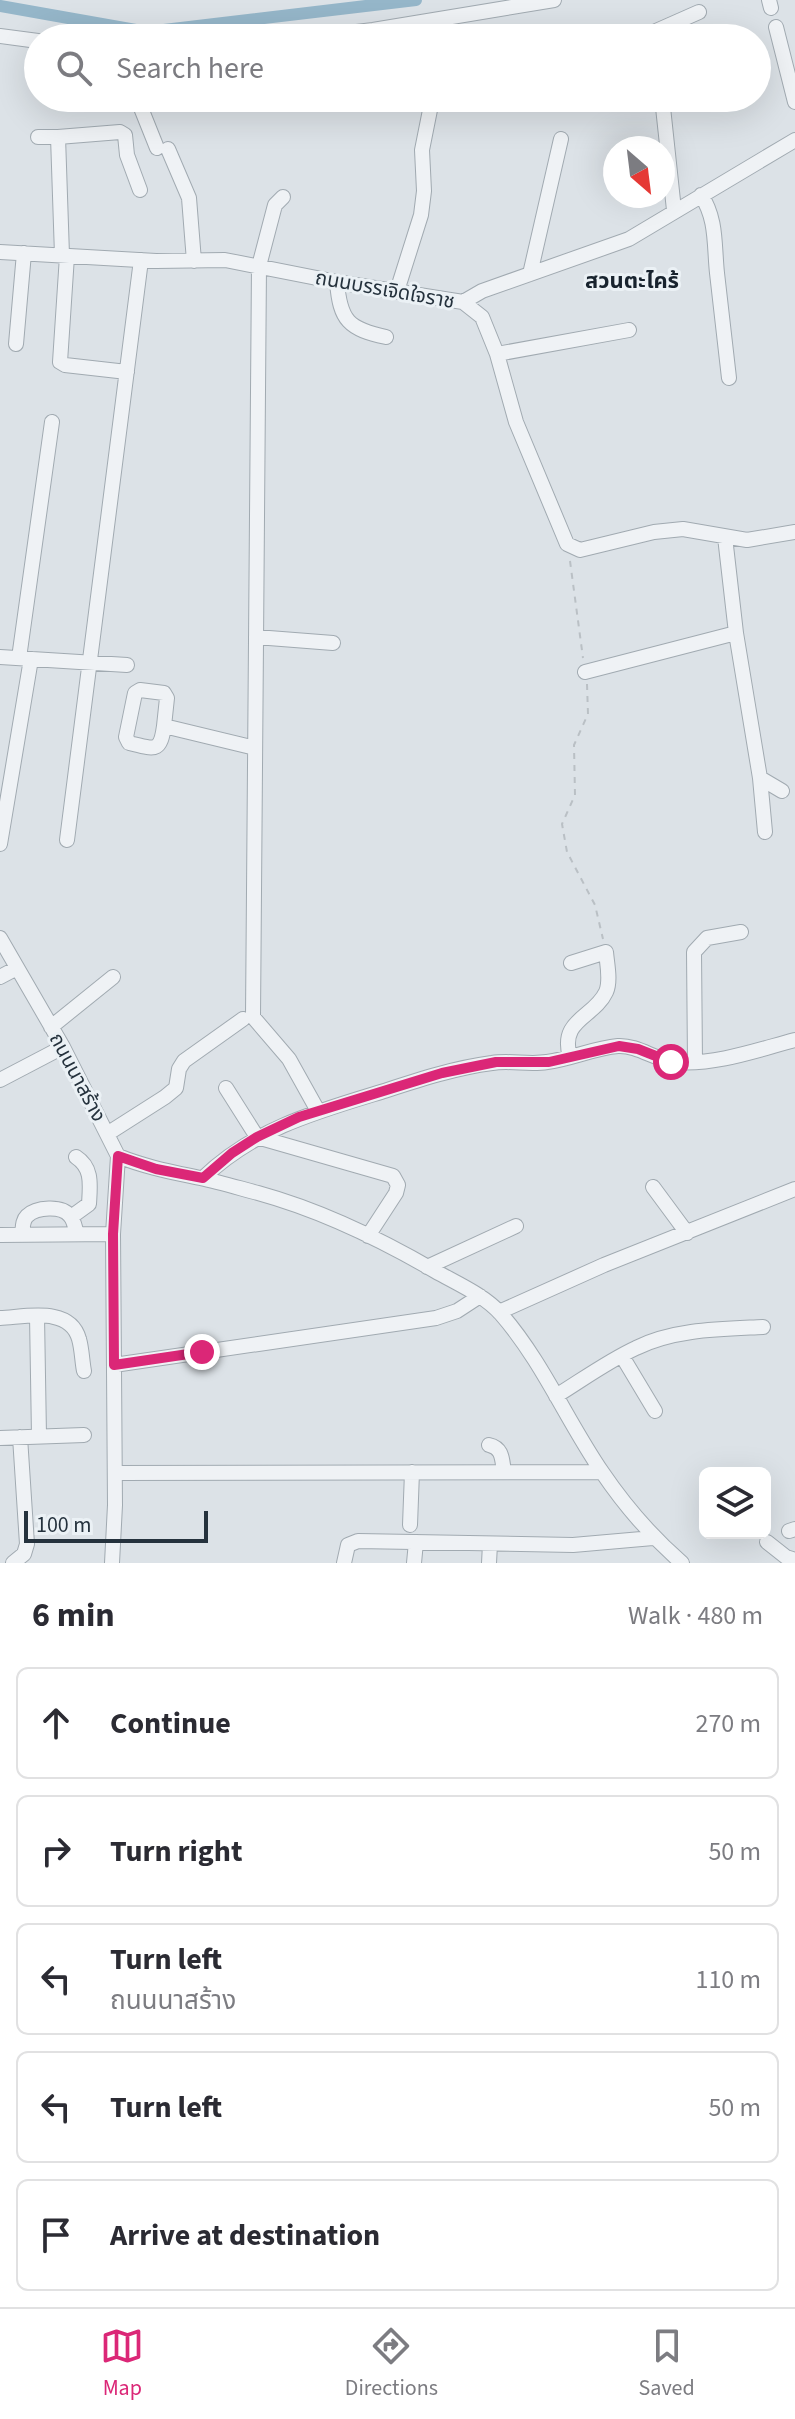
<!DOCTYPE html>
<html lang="en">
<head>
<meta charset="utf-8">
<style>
  :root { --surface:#fff; --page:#f7f7f7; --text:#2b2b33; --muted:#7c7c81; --line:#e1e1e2; --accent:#db2777 }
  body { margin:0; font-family:"Source Sans 3","Noto Sans Thai",sans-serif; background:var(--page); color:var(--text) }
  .controls { position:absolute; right:24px; bottom:24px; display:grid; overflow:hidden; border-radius:12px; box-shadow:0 8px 32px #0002 }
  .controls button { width:72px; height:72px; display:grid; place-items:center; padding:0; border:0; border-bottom:2px solid var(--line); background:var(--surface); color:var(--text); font:40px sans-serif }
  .compass { position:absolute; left:603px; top:136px; width:72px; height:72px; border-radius:50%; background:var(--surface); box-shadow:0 8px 32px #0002; rotate:152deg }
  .scale { position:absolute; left:24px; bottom:20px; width:184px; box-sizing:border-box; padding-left:8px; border:4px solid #25323d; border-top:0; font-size:22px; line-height:28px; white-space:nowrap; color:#25323d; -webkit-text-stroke:6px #ebf1f5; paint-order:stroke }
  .stop { position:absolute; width:24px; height:24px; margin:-18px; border:6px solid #db2777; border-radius:50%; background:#fff }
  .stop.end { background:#db2777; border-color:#fff; box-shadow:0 2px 8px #0008 }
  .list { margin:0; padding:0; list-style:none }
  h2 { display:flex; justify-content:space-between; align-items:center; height:104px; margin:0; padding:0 32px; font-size:34px }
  h2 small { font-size:26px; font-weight:400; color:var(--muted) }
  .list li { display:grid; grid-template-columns:52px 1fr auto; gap:24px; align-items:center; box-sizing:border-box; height:112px; margin:0 16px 16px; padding:0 16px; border:2px solid var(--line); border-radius:12px }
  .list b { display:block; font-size:30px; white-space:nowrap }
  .list p { margin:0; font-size:26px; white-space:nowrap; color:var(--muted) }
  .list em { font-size:26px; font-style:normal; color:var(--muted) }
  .icon { flex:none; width:44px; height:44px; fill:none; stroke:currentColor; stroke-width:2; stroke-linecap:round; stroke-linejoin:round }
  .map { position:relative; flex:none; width:795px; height:1563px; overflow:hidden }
  .search { position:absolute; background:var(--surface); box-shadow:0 8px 32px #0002; left:24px; right:24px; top:24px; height:88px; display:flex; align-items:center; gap:20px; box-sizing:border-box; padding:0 28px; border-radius:44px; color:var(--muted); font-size:30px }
  .sheet { height:744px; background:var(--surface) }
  nav { display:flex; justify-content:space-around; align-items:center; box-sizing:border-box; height:112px; border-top:2px solid var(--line); background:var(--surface); font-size:22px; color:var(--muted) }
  nav a { display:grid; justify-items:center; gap:4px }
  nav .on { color:var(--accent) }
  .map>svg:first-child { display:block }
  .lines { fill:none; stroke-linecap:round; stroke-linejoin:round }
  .canal { stroke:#95b6c9; stroke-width:12 }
  .minor-casing { stroke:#a1aab1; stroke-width:16 }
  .path { stroke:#bac0c5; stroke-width:2; stroke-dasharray:6 6; stroke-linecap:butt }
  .minor { stroke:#eff2f5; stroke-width:14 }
  .route { stroke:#db2777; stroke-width:10 }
  .labels { text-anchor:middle; stroke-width:6; stroke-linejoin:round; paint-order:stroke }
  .street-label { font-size:20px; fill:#25323d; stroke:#ebf1f5 }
  .neighbourhood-label { font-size:22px; font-weight:bold; fill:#18232e; stroke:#ebf1f5 }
</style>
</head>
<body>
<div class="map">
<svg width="795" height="1563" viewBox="0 0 795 1563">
  <rect width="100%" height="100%" fill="#dce2e7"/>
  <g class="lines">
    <path class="canal" d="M0 6 147 32 416 0"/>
    <defs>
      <path id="minor" d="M769 0 771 8
        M776 27 795 102
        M0 36 38 41
        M307 38 373 30 554 0
        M651 38 656 31 699 12
        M137 98 157 148
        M662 98 674 210
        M38 137H58
        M168 149 189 198 194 261
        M701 195C717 219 714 245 717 273 721 308 725 343 729 378
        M283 197 275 205 259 266 253 1017 289 1059 318 1111
        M0 252 156 261 225 260 337 282 463 302 482 317 497 354 516 422 567 544 580 550 654 532 683 529 747 540 795 532
        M62 255 58 137 120 132 125 135 127 155 140 190
        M67 256 60 362 65 365 127 372
        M530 274 561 139
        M337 282C340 321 349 329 386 337
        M397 291 421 215 424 191 422 150 430 110
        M463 302 482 291 629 239 795 140
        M16 344 24 253
        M497 354 629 330
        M736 633 760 778 765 832
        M256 637 333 643
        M0 657 127 665
        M19 658 52 422
        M585 672 736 633 725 537
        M164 726 167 698 164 693 140 690 135 693 126 737 129 743C153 748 160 755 164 726L255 748
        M760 778 782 791
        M67 840 141 260
        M0 844 31 659
        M0 938 63 1047 118 1156 113 1234 115 1505 112 1563
        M0 977 17 968
        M51 1027 113 977
        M570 1057C559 1019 594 1018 606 992 611 981 607 964 606 952L571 963
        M695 1062 694 952 707 938 741 932
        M0 1080 63 1047
        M226 1088 257 1137 393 1176 398 1185 396 1193 368 1236
        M107 1134 165 1097 176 1088 179 1069 184 1061 243 1019
        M118 1156C145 1167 172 1172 200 1178 219 1182 239 1188 258 1193 320 1210 380 1239 435 1271 458 1284 484 1295 501 1314 542 1361 567 1421 602 1472 625 1506 651 1536 682 1563
        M203 1178C254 1129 315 1112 381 1092 418 1080 454 1068 492 1063 510 1060 529 1065 547 1062 571 1059 594 1048 618 1046 639 1045 656 1061 676 1062 716 1065 757 1050 795 1040
        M653 1187 687 1233
        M71 1217 89 1204C90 1185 93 1168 76 1157
        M0 1235 113 1234
        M22 1235C23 1228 22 1221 27 1216 36 1207 62 1205 70 1216 74 1220 75 1228 77 1234
        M427 1267 516 1226
        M499 1312 604 1265 795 1189
        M37 1316 39 1436
        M0 1318C26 1317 70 1306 79 1339 82 1349 82 1361 84 1371
        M622 1356 655 1411
        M114 1365 436 1318 457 1311 480 1296
        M556 1396C582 1380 608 1361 636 1348 674 1329 721 1329 763 1327
        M0 1438 84 1435
        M489 1445C503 1448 502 1460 504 1472
        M115 1473 602 1472
        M410 1525 412 1472
        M789 1531 795 1529
        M767 1542 786 1557 795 1560
        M13 1563 24 1554 27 1544 20 1437
        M344 1563 348 1545 358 1541 573 1545 653 1538
        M414 1563 416 1542
        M489 1563 490 1544"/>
    </defs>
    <use href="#minor" class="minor-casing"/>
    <path class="path" d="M570 561 583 658
      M587 684 588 714 574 745 575 795 562 824 567 852 595 905 603 939"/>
    <use href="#minor" class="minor"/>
  </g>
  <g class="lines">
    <path class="route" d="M202 1352 114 1365 113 1234 118 1156 156 1169 203 1178 232 1153 257 1137 299 1117 442 1073 496 1062H549L619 1046 638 1049 671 1062"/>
  </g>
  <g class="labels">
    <g class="street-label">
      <text transform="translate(385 289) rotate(10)" y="7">ถนนบรรเจิดใจราช</text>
      <text transform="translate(78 1077) rotate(62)" y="7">ถนนนาสร้าง</text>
    </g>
    <g class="neighbourhood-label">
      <text x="632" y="288">สวนตะไคร้</text>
    </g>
  </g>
</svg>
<div class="controls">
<button><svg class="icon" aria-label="layers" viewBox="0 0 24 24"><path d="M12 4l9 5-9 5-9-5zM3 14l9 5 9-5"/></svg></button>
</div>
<svg class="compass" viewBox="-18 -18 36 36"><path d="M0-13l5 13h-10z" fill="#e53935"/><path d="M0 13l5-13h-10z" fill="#7c7c81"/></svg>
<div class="scale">100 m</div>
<div class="stop" style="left:671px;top:1062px"></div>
<div class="stop end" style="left:202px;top:1352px"></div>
<div class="search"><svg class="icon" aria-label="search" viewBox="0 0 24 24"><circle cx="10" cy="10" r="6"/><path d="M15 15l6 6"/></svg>Search here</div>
</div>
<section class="sheet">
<h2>6 min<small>Walk · 480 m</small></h2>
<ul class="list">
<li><svg class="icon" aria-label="ahead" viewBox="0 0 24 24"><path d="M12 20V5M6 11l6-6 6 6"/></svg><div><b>Continue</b></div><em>270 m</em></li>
<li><svg class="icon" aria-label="right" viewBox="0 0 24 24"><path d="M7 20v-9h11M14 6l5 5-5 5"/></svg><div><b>Turn right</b></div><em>50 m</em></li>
<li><svg class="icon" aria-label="left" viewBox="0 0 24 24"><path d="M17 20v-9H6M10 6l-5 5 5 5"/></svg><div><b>Turn left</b><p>ถนนนาสร้าง</p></div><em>110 m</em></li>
<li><svg class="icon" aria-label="left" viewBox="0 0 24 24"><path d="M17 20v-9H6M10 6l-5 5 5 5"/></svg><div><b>Turn left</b></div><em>50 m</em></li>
<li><svg class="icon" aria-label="arrive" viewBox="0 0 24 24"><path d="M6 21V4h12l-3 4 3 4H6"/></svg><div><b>Arrive at destination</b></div></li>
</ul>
</section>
<nav>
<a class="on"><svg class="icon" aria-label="map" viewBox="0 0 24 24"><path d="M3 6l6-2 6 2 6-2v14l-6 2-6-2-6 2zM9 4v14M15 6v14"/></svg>Map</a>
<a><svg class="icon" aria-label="directions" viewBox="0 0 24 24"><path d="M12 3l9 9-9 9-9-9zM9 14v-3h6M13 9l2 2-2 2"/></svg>Directions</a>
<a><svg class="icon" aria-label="saved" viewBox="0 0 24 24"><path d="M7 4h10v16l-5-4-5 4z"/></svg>Saved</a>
</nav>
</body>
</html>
